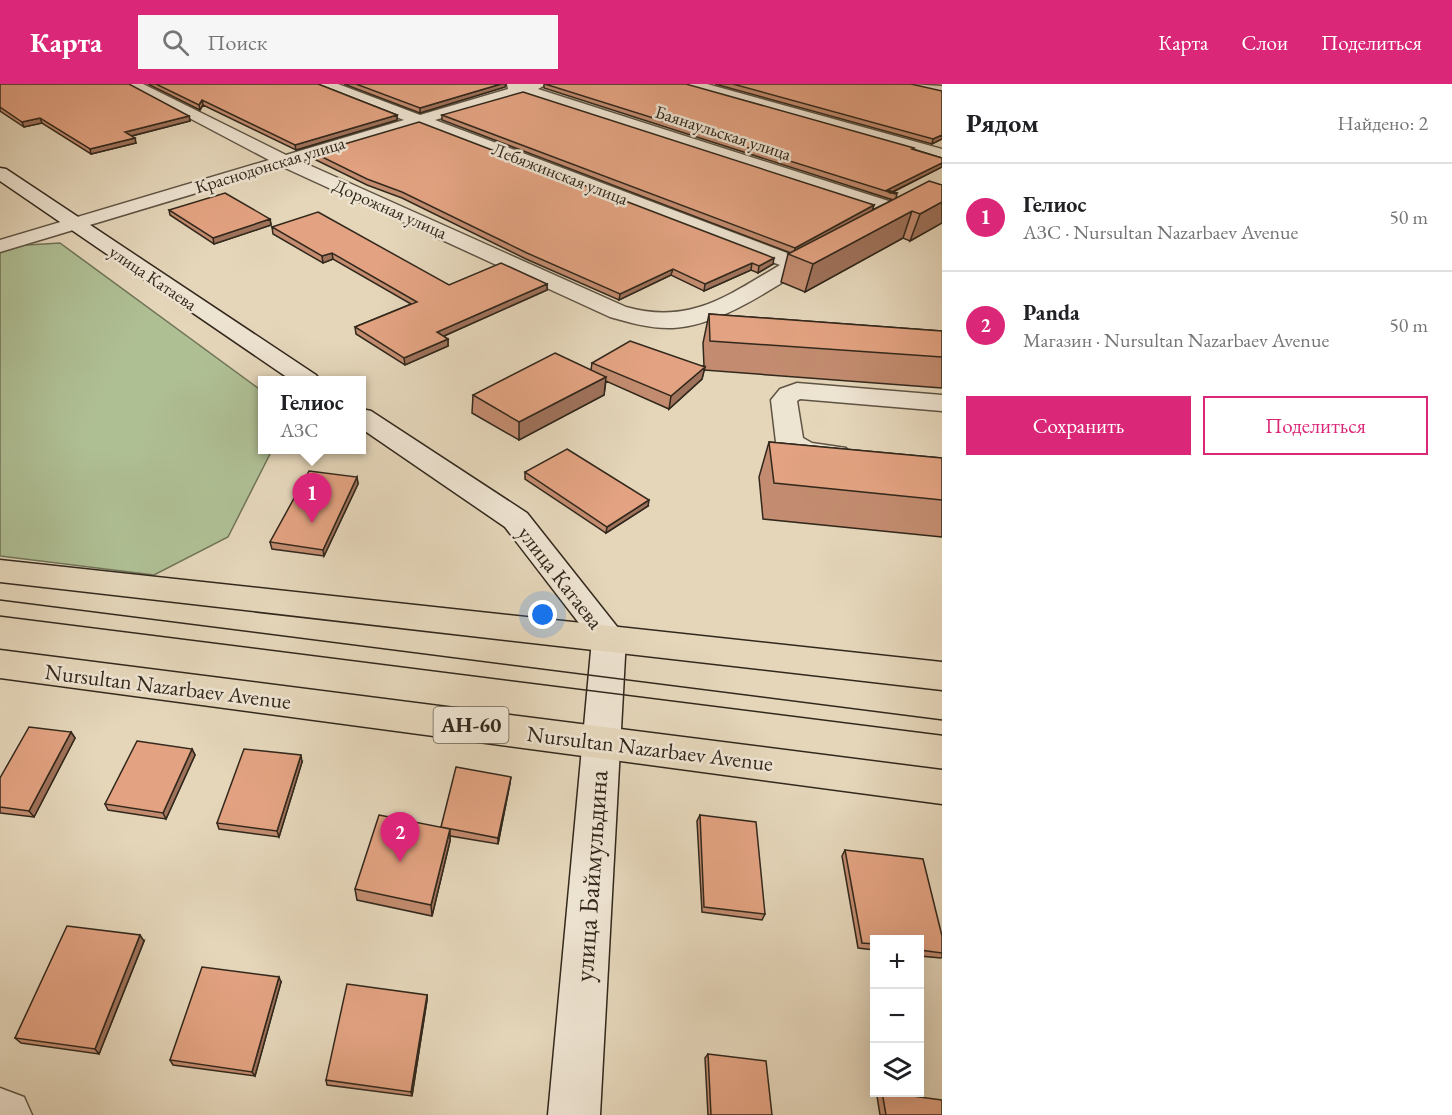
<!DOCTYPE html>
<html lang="ru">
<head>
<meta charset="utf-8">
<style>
  :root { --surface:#fff; --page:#f6f6f6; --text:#202124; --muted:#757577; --line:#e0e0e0; --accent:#db2777 }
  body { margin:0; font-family:"EB Garamond",serif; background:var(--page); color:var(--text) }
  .controls { position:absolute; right:18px; bottom:18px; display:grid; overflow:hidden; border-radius:0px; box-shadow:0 6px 24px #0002 }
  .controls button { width:54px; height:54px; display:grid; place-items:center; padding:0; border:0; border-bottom:2px solid var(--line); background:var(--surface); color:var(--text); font:30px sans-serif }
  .you { position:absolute; left:543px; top:531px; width:21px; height:21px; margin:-15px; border:4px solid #fff; border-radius:50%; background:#1a73e8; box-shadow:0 0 0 9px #1a73e833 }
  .badge { display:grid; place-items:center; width:39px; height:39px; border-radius:50%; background:var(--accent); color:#fff; font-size:20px; font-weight:700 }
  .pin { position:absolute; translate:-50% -50px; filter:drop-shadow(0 2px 3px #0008) }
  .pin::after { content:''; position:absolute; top:32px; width:21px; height:18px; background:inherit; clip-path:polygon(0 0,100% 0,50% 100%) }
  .popup { position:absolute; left:258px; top:292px; width:108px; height:78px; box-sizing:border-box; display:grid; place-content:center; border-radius:0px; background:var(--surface); filter:drop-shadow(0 2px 4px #0005); font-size:20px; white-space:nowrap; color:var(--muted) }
  .popup b { font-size:22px; color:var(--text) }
  .popup::after { content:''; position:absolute; left:50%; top:100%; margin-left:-12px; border:12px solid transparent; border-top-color:var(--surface) }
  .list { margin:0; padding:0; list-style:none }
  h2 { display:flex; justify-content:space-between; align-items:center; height:78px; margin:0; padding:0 24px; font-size:26px }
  h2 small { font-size:20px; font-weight:400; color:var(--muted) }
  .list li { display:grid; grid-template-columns:39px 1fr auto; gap:18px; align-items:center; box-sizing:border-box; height:108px; padding:0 24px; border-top:2px solid var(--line) }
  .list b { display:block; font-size:22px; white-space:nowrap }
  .list p { margin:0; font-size:20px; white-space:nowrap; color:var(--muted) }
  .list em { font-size:20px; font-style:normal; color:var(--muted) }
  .actions { display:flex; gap:12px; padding:18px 24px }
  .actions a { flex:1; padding:14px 0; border:2px solid var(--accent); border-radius:0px; text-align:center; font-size:21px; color:var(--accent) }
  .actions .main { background:var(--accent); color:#fff }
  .icon { flex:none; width:33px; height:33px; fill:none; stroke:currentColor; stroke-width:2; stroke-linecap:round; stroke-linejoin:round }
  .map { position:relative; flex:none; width:942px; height:1031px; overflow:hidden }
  header { display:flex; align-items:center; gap:36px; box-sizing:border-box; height:84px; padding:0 30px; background:var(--accent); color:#fff }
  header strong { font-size:28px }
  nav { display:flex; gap:33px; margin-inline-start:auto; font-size:21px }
  .search { width:420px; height:54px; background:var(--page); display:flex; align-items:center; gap:15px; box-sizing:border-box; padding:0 21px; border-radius:0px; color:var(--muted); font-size:22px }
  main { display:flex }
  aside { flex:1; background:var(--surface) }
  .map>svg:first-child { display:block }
  .green { fill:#afbf94; stroke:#707458; stroke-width:1.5 }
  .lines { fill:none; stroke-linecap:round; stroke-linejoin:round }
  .street-casing { stroke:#5f5444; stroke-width:3 }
  .secondary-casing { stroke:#32281c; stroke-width:3 }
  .primary-casing { stroke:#32281c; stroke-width:3 }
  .street { fill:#eee4d2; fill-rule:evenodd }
  .secondary { fill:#eee4d2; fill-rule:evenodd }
  .primary { fill:#e5d6ba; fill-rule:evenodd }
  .tram { stroke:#32281c; stroke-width:1.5 }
  .wall { fill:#c38c70; stroke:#32281c; stroke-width:1.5 }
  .shaded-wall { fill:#9f725b; stroke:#32281c; stroke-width:1.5 }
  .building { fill:#e3a382; stroke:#32281c; stroke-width:1.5 }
  .labels { text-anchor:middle; stroke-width:5; stroke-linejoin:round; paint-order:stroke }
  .far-street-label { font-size:18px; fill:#32281c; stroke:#eee4d2 }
  .shield { fill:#eee4d2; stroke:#6a6053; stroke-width:1.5 }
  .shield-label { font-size:21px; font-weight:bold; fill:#32281c }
  .street-label { font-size:22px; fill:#32281c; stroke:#eee4d2 }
  .near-street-label { font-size:27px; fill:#32281c; stroke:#eee4d2 }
</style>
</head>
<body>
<header>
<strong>Карта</strong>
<div class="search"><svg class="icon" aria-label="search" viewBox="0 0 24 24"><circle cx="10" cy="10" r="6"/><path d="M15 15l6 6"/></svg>Поиск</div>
<nav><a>Карта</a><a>Слои</a><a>Поделиться</a></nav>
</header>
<main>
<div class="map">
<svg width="942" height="1031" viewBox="0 0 942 1031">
  <rect width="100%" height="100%" fill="#e5d6ba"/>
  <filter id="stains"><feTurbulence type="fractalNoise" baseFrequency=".00333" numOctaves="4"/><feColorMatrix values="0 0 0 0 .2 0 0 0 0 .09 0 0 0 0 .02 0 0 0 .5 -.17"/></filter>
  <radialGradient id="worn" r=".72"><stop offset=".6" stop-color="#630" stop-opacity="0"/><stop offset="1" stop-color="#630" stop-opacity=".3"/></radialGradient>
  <path class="green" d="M60 159 262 307V366H272L228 453 154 491 0 472V164L9 162Z"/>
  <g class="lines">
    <defs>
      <path id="street" d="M125 0H143L286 71 404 36 320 3 318 0H338L420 31 508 5 507 0H547L538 5 901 121 903 125 901 129H887L523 10 435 36 795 172 816 161H830L833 165 830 169C785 195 726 241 673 244 652 245 631 239 610 233L283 83 0 168V156L269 76ZM419 41 780 181C727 212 690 241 626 223L300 77Z
        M684 0H707L942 65V75L686 3Z
        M908 0 942 2V10L910 3Z
        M797 299 942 311V327L800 315 797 317 803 354 812 359 846 364 850 370 846 376C826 381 789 376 776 358L771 316 780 305Z
        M0 1004 24 1013 32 1031H0Z"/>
      <path id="secondary" d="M0 84 6 85 316 291 320 296H291L0 97Z
        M362 325 371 327 527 429 626 554 600 1031H548L592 556 505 443 362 345Z"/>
      <path id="primary" d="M0 476 942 578V606L0 498Z
        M0 566 942 686V720L0 594Z"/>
    </defs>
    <use href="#street" class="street-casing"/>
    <use href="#secondary" class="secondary-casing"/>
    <use href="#primary" class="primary-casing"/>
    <use href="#street" class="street"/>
    <use href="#secondary" class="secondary"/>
    <use href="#primary" class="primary"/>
    <path class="tram" d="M0 516 942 636
      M0 532 942 651"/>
  </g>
  <path class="wall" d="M0 0 189 32 190 37 132 52 136 59 91 70 42 39 24 43 0 27Z
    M148 0H318L397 31V36L296 66 203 21 200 26Z
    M344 0H506L505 3 420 29Z
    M544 0 913 65 942 74V83L893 108 897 109 896 114 942 101V140V139L910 157 903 154 805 208 781 198 788 170 791 169 442 36V31L874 121 872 126 893 116 544 4Z
    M715 0H911L942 55 932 60Z
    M314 69 773 180 758 189 751 186 704 207 671 191 619 216 526 175 402 114 367 101 314 75Z
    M169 126 270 135 271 141 214 160 170 131Z
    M272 143 449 201 547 200V206L444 252 448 255V262L405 281 356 250 355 243 411 220 333 175 323 179 273 150Z
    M709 230 942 247V304L704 286 702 295 669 325 606 297 604 311 519 356 472 329 473 311 591 286 592 279 704 282 703 259Z
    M769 358 942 374V453L763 435 759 393Z
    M525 388 648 422 606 449 525 395Z
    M357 393 358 400 324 472 272 465 270 458Z
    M71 648 75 654 34 733 0 729V694Z
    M192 665 195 671 166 735 108 726 105 720Z
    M302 678 279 753 219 745 217 739Z
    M510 699 498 760 450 752V757L432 832 357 816 355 805 441 743Z
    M700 731 765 830 762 836 702 828 697 737Z
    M845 766 942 852V873L941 874 920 872V855H874V866L858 864 842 772Z
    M144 857 99 970 21 959 15 954Z
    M281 898 255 992 173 981 170 976Z
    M427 911V916L412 1012 327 1001 326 996Z
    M708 970 772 1031H708L705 974Z
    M881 1008H886L942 1031H880L877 1012Z"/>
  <path class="shaded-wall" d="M501 0H506L505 3 420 29V24Z
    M202 16 203 21 200 26 199 21Z
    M397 31V36L296 66 295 61Z
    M189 32 190 37 127 53 125 48Z
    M40 34 42 39 24 43 22 38Z
    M942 51V55L932 60 933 55Z
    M135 54 136 59 91 70 90 65Z
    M942 79V83L890 109 887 106Z
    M942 118V139L910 157 920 130Z
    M874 121 872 127 794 170 795 164Z
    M912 127 903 154 805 208 813 180Z
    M270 135 271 141 214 160 213 154Z
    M332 169 333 175 323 179 322 172Z
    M774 174 773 180 758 189 759 182Z
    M752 179 751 186 704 207 705 200Z
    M673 185 671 191 619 216 620 210Z
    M547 200V206L437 255V248Z
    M448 255V262L405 281 404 274Z
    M705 283 702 295 669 325 671 312Z
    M606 293 604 311 519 356V338Z
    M357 393 358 400 324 472 323 466Z
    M649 416 648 422 606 449 607 443Z
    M71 648 75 654 34 733 29 727Z
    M192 665 195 671 166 735 163 729Z
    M301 671 302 678 279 753 277 747Z
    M511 693 510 699 498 760V754Z
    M450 745V757L432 832 431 821Z
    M140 851 144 857 99 970 95 965Z
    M279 893 281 898 255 992 252 988Z
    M427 911V916L412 1012 411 1008Z"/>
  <path class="building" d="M0 0H129L189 32 125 48 135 54 90 65 40 34 22 38 0 23Z
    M156 0H318L397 31 295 61 202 16 199 21Z
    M356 0H501L420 24Z
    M545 0H686L914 64 912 65 942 74V79L887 106 897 109 895 110Z
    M733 0H911L942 7V51L933 55Z
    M523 8 874 121 795 164 442 31Z
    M419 38 774 174 759 182 752 179 705 200 673 185 620 210 527 169 402 108 367 95 314 69Z
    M929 97 942 101V118L920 130 912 127 813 180 788 170Z
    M225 109 270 135 213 154 169 126Z
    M318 128 449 201 501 179 547 200 437 248 448 255 404 274 355 243 417 218 332 169 322 172 272 143Z
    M709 230 942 247V273L710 257Z
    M630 257 705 283 671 312 592 279Z
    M555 269 606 293 519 338 473 311Z
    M769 358 942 374V416L774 399Z
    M567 365 649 416 607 443 525 388Z
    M309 387 357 393 323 466 270 458Z
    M29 643 71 648 29 727 0 723V694Z
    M137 657 192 665 163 729 105 720Z
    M244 665 301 671 277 747 217 739Z
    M456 683 511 693 498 754 441 743Z
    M379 731 450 745 431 821 355 805Z
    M700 731 756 738 765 830 704 823Z
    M845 766 923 775 942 852V869L920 866V855H874V860L862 859Z
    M67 842 140 851 95 965 15 954Z
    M202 883 279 893 252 988 170 976Z
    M347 900 427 911 411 1008 326 996Z
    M708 970 766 977 772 1031H711Z
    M882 1008 942 1016V1031H886Z"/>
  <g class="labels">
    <g class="far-street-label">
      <text transform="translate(723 49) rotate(18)" y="6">Баянаульская улица</text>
      <text transform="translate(270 81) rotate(-17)" y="6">Краснодонская улица</text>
      <text transform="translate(560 90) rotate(21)" y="6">Лебяжинская улица</text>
      <text transform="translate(390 125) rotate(24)" y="6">Дорожная улица</text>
      <text transform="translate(153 194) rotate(34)" y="6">улица Катаева</text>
    </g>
    <rect class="shield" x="433.5" y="623" width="75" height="36" rx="4.5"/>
    <g class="shield-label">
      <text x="471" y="648">АН-60</text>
    </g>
    <g class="street-label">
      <text transform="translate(561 493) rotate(52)" y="8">улица Катаева</text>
      <text transform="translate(168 602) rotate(7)" y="8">Nursultan Nazarbaev Avenue</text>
      <text transform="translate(650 664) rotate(7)" y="8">Nursultan Nazarbaev Avenue</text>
    </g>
    <g class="near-street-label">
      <text transform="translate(591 792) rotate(-86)" y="9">улица Баймульдина</text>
    </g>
  </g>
  <rect width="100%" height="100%" filter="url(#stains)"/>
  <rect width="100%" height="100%" fill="url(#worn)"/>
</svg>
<div class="controls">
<button>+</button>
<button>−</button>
<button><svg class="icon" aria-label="layers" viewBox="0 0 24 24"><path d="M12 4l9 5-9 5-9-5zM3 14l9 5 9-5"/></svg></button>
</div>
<div class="you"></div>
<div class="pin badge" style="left:312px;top:439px">1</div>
<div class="popup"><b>Гелиос</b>АЗС</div>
<div class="pin badge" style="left:400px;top:778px">2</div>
</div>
<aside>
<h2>Рядом<small>Найдено: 2</small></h2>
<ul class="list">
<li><span class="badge">1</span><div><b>Гелиос</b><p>АЗС · Nursultan Nazarbaev Avenue</p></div><em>50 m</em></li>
<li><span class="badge">2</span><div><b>Panda</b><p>Магазин · Nursultan Nazarbaev Avenue</p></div><em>50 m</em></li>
</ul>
<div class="actions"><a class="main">Сохранить</a><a>Поделиться</a></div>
</aside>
</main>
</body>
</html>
